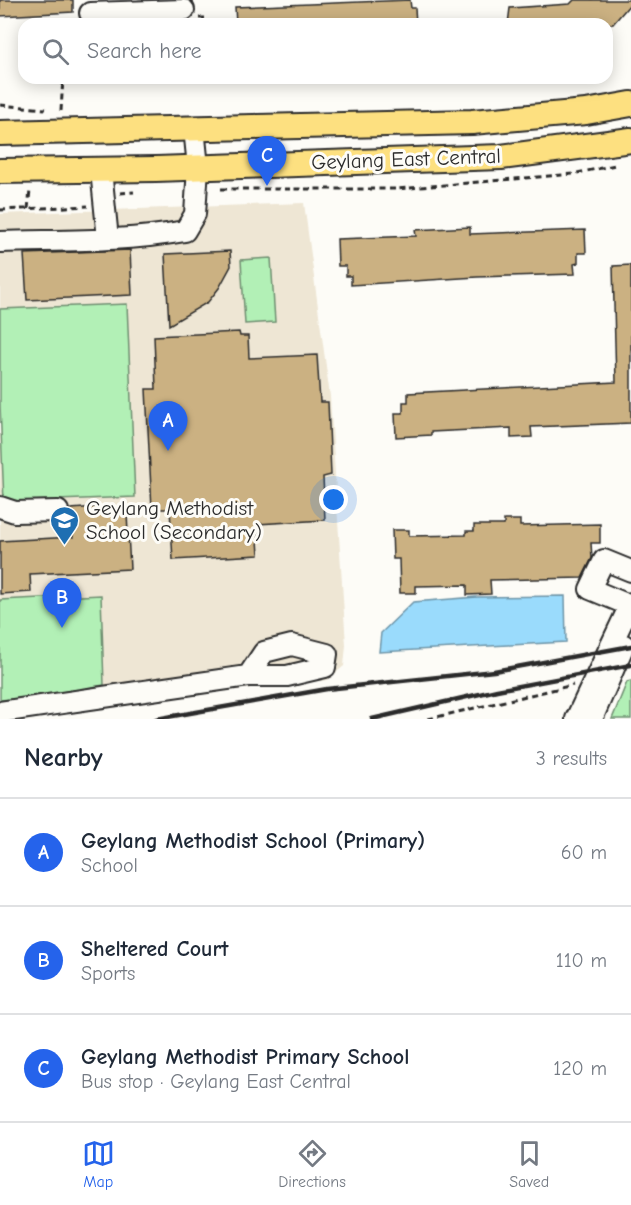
<!DOCTYPE html>
<html lang="en">
<head>
<meta charset="utf-8">
<style>
  :root { --surface:#fff; --page:#f2f2f3; --text:#1f2937; --muted:#747a83; --line:#e0e1e3; --accent:#2563eb }
  body { margin:0; font-family:"Comic Neue",sans-serif; background:var(--page); color:var(--text) }
  .you { position:absolute; left:334px; top:500px; width:21px; height:21px; margin:-15px; border:4px solid #fff; border-radius:50%; background:#1a73e8; box-shadow:0 0 0 9px #1a73e833 }
  .badge { display:grid; place-items:center; width:39px; height:39px; border-radius:50%; background:var(--accent); color:#fff; font-size:20px; font-weight:700 }
  .pin { position:absolute; translate:-50% -50px; filter:drop-shadow(0 2px 3px #0008) }
  .pin::after { content:''; position:absolute; top:32px; width:21px; height:18px; background:inherit; clip-path:polygon(0 0,100% 0,50% 100%) }
  .list { margin:0; padding:0; list-style:none }
  h2 { display:flex; justify-content:space-between; align-items:center; height:78px; margin:0; padding:0 24px; font-size:26px }
  h2 small { font-size:20px; font-weight:400; color:var(--muted) }
  .list li { display:grid; grid-template-columns:39px 1fr auto; gap:18px; align-items:center; box-sizing:border-box; height:108px; padding:0 24px; border-top:2px solid var(--line) }
  .list b { display:block; font-size:22px; white-space:nowrap }
  .list p { margin:0; font-size:20px; white-space:nowrap; color:var(--muted) }
  .list em { font-size:20px; font-style:normal; color:var(--muted) }
  .icon { flex:none; width:33px; height:33px; fill:none; stroke:currentColor; stroke-width:2; stroke-linecap:round; stroke-linejoin:round }
  .map { position:relative; flex:none; width:631px; height:719px; overflow:hidden }
  .search { position:absolute; background:var(--surface); box-shadow:0 3px 15px #0003; left:18px; right:18px; top:18px; height:66px; display:flex; align-items:center; gap:15px; box-sizing:border-box; padding:0 21px; border-radius:18px; color:var(--muted); font-size:22px }
  .sheet { height:402px; background:var(--surface) }
  nav { display:flex; justify-content:space-around; align-items:center; box-sizing:border-box; height:84px; border-top:2px solid var(--line); background:var(--surface); font-size:16px; color:var(--muted) }
  nav a { display:grid; justify-items:center; gap:3px }
  nav .on { color:var(--accent) }
  .map>svg:first-child { display:block }
  .built { fill:#eee6d4 }
  .green { fill:#b2f0b6; stroke:#6e8e70; stroke-width:1.5 }
  .water { fill:#9adbfc; stroke:#6e95a8; stroke-width:1.5 }
  .building { fill:#cbb182; stroke:#2b2b2b; stroke-width:1.5 }
  .lines { fill:none; stroke-linecap:round; stroke-linejoin:round }
  .minor-casing { stroke:#2b2b2b; stroke-width:24 }
  .major-casing { stroke:#2b2b2b; stroke-width:28 }
  .path { stroke:#2b2b2b; stroke-width:3; stroke-dasharray:6 4.5; stroke-linecap:butt }
  .minor { stroke:#fdfcf7; stroke-width:20 }
  .major { stroke:#fde080; stroke-width:24 }
  .rail { stroke:#2b2b2b; stroke-width:4.5 }
  .labels { text-anchor:middle; stroke-width:6; stroke-linejoin:round; paint-order:stroke }
  .street-label { font-size:21px; fill:#2b2b2b; stroke:#fdfcf7 }
  .poi-label { font-size:21px; fill:#2b2b2b; stroke:#fdfcf7; text-anchor:start }
</style>
</head>
<body>
<div class="map">
<svg width="631" height="719" viewBox="0 0 631 719">
  <rect width="100%" height="100%" fill="#fdfcf7"/>
  <filter id="ink" filterUnits="userSpaceOnUse"><feTurbulence type="fractalNoise" baseFrequency=".0167" numOctaves="2"/><feDisplacementMap in="SourceGraphic" scale="12" xChannelSelector="R" yChannelSelector="G"/><feConvolveMatrix kernelMatrix="1 2 1 2 8 2 1 2 1" color-interpolation-filters="sRGB"/></filter>
  <g filter="url(#ink)">
    <path class="built" d="M304 203 330 396 346 645 344 666 327 680 112 703 0 719V214Z"/>
    <path class="green" d="M271 258 275 322 245 324 241 260Z
      M127 304 135 497 4 502 0 405V309Z
      M101 595 104 685 25 698 0 700V600Z
      M631 681V719H612L627 682Z"/>
    <path class="water" d="M565 596 566 642 379 652 381 633 413 602 477 597Z"/>
    <path class="building" d="M0 0H73V12L0 16Z
      M410 0 411 8H415L416 24H236L235 7Z
      M574 0H631V3L613 24H508L510 8 570 4Z
      M470 227V234L585 230 586 253H578V263L574 264 575 274 477 277 351 285V276H346V266H338L337 239 416 236 415 230Z
      M130 250 132 295 27 300 24 254Z
      M230 251 231 266 219 288 208 302 169 325 165 254Z
      M631 265V423L531 427 532 437 511 438V428L431 432V435L396 437 395 413H403V402H408V393L616 382 613 266Z
      M239 332 240 336H248L249 358 317 355 320 402H328L331 475 323 477 325 520 257 524 259 555 173 560 170 509H152L146 389H156L154 336Z
      M111 506V515L127 514 130 569 30 574 31 592 0 594V541L73 537 71 509Z
      M504 520H520V526L600 524V543H591L592 558 582 578 490 580 491 594 467 595V585L416 586V593H400L399 559H393L392 530H409V536L466 535V531H474V525H504Z"/>
    <g class="lines">
      <defs>
        <path id="minor" d="M90 13 184 10
          M101 170 108 239
          M0 242C62 240 124 242 185 231L195 214 198 167 194 128
          M0 507 15 512 58 511
          M631 571 604 560 590 589 631 606
          M0 712 248 676H287L325 667 327 654 292 645 264 652 248 676
          M576 719 631 603
          M592 719 624 645"/>
        <path id="major" d="M0 133 472 122 586 112 631 104
          M0 171 156 169 501 157 631 140"/>
      </defs>
      <use href="#minor" class="minor-casing"/>
      <use href="#major" class="major-casing"/>
      <path class="path" d="M199 18H209
        M71 24V22
        M0 105 46 109
        M61 111 63 78
        M221 189H397L573 174 615 165
        M120 193 134 192
        M28 209 30 190
        M0 210 88 206
        M428 719 573 685"/>
      <use href="#minor" class="minor"/>
      <use href="#major" class="major"/>
      <path class="rail" d="M156 719 327 689 494 671 631 646
        M372 719 497 690 631 665"/>
    </g>
  </g>
  <defs>
    <symbol id="school-pin" viewBox="-11 -11 22 30"><path d="M0 17L-7.5 6A9.5 9.5 0 1 1 7.5 6Z" fill="#1f6fb2" stroke="#fdfcf7"/><path d="M0-5L7-2L0 1L-7-2ZM-4 1L0 2.5L4 1V4Q0 6-4 4Z" fill="#fff"/></symbol>
  </defs>
  <g fill-rule="evenodd">
    <use href="#school-pin" x="48" y="504" width="33" height="45"/>
  </g>
  <g class="labels">
    <g class="street-label">
      <text transform="translate(406 159) rotate(-2)" y="7">Geylang East Central</text>
    </g>
    <g class="poi-label">
      <text x="86" y="515">Geylang Methodist<tspan x="86" dy="24">School (Secondary)</tspan></text>
    </g>
  </g>
</svg>
<div class="you"></div>
<div class="pin badge" style="left:168px;top:451px">A</div>
<div class="pin badge" style="left:62px;top:628px">B</div>
<div class="pin badge" style="left:267px;top:186px">C</div>
<div class="search"><svg class="icon" aria-label="search" viewBox="0 0 24 24"><circle cx="10" cy="10" r="6"/><path d="M15 15l6 6"/></svg>Search here</div>
</div>
<section class="sheet">
<h2>Nearby<small>3 results</small></h2>
<ul class="list">
<li><span class="badge">A</span><div><b>Geylang Methodist School (Primary)</b><p>School</p></div><em>60 m</em></li>
<li><span class="badge">B</span><div><b>Sheltered Court</b><p>Sports</p></div><em>110 m</em></li>
<li><span class="badge">C</span><div><b>Geylang Methodist Primary School</b><p>Bus stop · Geylang East Central</p></div><em>120 m</em></li>
</ul>
</section>
<nav>
<a class="on"><svg class="icon" aria-label="map" viewBox="0 0 24 24"><path d="M3 6l6-2 6 2 6-2v14l-6 2-6-2-6 2zM9 4v14M15 6v14"/></svg>Map</a>
<a><svg class="icon" aria-label="directions" viewBox="0 0 24 24"><path d="M12 3l9 9-9 9-9-9zM9 14v-3h6M13 9l2 2-2 2"/></svg>Directions</a>
<a><svg class="icon" aria-label="saved" viewBox="0 0 24 24"><path d="M7 4h10v16l-5-4-5 4z"/></svg>Saved</a>
</nav>
</body>
</html>
